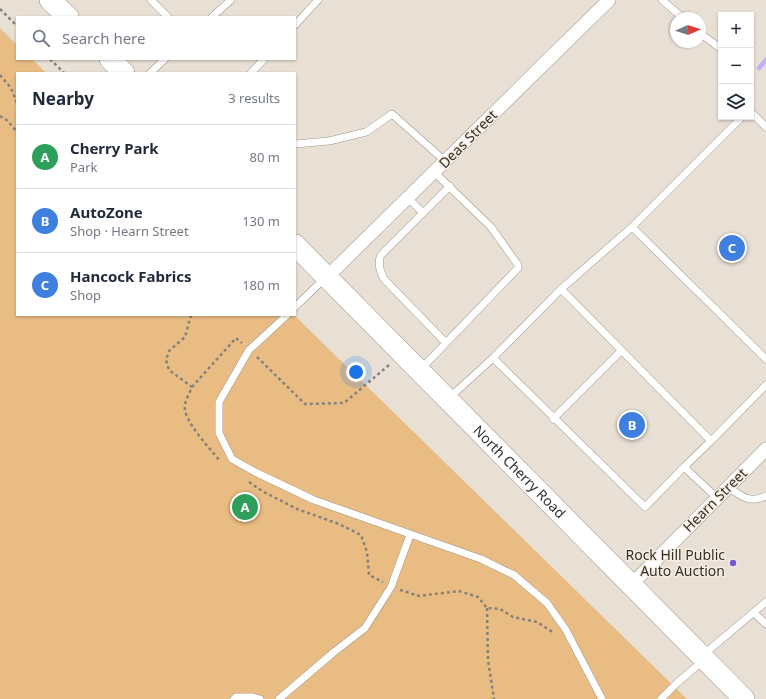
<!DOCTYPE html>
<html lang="en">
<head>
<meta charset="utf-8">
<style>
  :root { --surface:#fff; --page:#f2f2f3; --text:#1f2937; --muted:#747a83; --line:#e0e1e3; --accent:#db2777 }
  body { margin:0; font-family:"Noto Sans",sans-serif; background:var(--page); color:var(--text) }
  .controls { position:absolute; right:12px; top:12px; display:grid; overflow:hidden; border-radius:0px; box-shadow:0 1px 3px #0004 }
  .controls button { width:36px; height:36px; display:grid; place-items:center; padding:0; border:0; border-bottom:1px solid var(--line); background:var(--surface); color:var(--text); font:20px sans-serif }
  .compass { position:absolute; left:670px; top:12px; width:36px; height:36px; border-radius:50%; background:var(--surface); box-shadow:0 1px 3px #0004; rotate:87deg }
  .you { position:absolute; left:356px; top:372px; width:14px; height:14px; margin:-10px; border:3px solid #fff; border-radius:50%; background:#1a73e8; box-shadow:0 0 0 6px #1a73e833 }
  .badge { display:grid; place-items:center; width:26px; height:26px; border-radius:50%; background:var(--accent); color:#fff; font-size:13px; font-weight:700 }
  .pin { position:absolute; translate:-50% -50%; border:2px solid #fff; box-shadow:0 1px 4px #0006 }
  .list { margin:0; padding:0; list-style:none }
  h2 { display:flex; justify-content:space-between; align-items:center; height:52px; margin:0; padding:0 16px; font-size:17px }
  h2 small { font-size:13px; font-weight:400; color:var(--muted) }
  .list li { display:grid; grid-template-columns:26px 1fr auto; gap:12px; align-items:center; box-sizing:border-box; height:64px; padding:0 16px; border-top:1px solid var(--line) }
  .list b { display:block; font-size:15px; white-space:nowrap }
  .list p { margin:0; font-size:13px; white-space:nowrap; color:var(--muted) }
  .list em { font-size:13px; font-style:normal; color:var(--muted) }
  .icon { flex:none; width:22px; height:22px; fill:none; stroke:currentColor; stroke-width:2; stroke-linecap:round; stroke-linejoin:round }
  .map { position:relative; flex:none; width:766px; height:699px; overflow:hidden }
  .search { position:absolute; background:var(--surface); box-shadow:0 1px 3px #0004; left:16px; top:16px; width:280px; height:44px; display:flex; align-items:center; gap:10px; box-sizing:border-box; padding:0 14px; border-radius:0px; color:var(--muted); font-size:15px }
  .panel { position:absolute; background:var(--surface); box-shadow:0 1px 3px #0004; left:16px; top:72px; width:280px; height:244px; border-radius:0px }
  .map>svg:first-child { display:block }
  .green { fill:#e9bc83 }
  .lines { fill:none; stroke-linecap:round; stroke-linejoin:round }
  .stream { stroke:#beb1f8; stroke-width:4.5 }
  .service-casing { stroke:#9d958b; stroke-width:8 }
  .minor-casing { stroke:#9d958b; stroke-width:14 }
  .primary-casing { stroke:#9d958b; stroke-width:22 }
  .path { stroke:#88827a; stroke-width:2.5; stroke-dasharray:3 3; stroke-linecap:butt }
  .service { stroke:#fff; stroke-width:7 }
  .minor { stroke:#fff; stroke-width:13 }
  .primary { stroke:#fff; stroke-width:21 }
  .poi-dot { fill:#7957d1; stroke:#f6ede2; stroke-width:1.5 }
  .labels { text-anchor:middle; stroke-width:3; stroke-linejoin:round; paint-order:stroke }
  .street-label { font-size:14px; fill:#332f2b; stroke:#f6ede2 }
  .poi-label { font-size:14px; fill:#332f2b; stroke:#f6ede2; text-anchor:end }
</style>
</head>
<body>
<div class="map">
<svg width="766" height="699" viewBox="0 0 766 699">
  <rect width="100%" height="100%" fill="#e9e0d5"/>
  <path class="green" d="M0 28 17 45V59H32L46 73H17V315H294L687 699H0Z"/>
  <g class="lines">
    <path class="stream" d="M759 68 766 60"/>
    <defs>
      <path id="service" d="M151 0 168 17
        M662 0 683 18
        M212 17 231 0
        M295 25 318 0
        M700 33 721 49
        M150 73 165 59
        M251 73 264 59
        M751 112 766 127
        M295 144 329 141 366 132 392 114 445 161
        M408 198 423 213 450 186
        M423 213 381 255C377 263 380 271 384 279L446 343
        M632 227 742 117
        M295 307 325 278
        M287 315 249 350 219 402V433L232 459 255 472 314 500 481 559 514 575 547 603 566 630 602 699
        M493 358 645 507 684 467 717 498
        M766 359 632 227 561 289 711 441 766 385
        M420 370 518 268V265L491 227 434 172
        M449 398 493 358 561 289
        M553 419 621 351
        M684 467 711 441
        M728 487C741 496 750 504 766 496
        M754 613 766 624
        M703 655 766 602
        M234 699 236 697H253L260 699
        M279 699 334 652 365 628 391 587 410 535
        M661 699 678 682 704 660"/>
      <path id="minor" d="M327 277 609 0
        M631 585 766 449"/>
      <g id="primary">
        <path d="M50 0 68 17"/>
        <path d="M110 59 124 73"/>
        <path id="s1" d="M295 245 744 699"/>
      </g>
    </defs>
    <use href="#service" class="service-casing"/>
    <use href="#minor" class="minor-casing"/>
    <use href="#primary" class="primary-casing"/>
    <path class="path" d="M0 9 17 26
      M50 59 64 73
      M0 75 11 88 17 103
      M0 116 8 121 17 132
      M191 315 185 337 169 351 166 360 169 370 192 387C190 392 186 399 185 405 182 420 210 448 219 460
      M257 357 305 404 344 403 389 365
      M192 387 236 338 242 343
      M249 482 262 491 297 509 339 524 361 535 367 552 369 575 383 582
      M400 590 419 596 459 591 478 597 487 608 500 609 513 617 537 622 554 633
      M487 608 488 660 494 699"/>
    <use href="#service" class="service"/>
    <use href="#minor" class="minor"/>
    <use href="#primary" class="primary"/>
  </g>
  <circle class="poi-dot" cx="733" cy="563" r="4"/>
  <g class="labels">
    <g class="street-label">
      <text transform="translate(468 139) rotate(-45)" y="5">Deas Street</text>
      <text dy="5" stroke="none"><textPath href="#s1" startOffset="319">North Cherry Road</textPath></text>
      <text transform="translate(715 500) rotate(-45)" y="5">Hearn Street</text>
    </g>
    <g class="poi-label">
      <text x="725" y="560">Rock Hill Public<tspan x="725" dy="16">Auto Auction</tspan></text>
    </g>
  </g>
</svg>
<div class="controls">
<button>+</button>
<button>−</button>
<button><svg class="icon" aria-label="layers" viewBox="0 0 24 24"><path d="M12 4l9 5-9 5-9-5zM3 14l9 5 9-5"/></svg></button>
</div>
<svg class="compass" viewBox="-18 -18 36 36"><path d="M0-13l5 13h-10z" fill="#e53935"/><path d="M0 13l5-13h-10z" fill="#747a83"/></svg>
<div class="you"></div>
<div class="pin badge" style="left:245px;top:507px;background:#2e9e5b">A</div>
<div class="pin badge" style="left:632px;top:425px;background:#3f7fe0">B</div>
<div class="pin badge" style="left:732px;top:248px;background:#3f7fe0">C</div>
<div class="search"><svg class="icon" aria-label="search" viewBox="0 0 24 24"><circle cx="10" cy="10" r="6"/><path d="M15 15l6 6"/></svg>Search here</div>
<section class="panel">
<h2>Nearby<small>3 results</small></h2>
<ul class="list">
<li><span class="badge" style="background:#2e9e5b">A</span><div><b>Cherry Park</b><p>Park</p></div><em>80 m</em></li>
<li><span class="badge" style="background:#3f7fe0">B</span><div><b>AutoZone</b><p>Shop · Hearn Street</p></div><em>130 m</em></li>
<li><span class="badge" style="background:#3f7fe0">C</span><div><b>Hancock Fabrics</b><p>Shop</p></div><em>180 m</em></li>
</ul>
</section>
</div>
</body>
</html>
